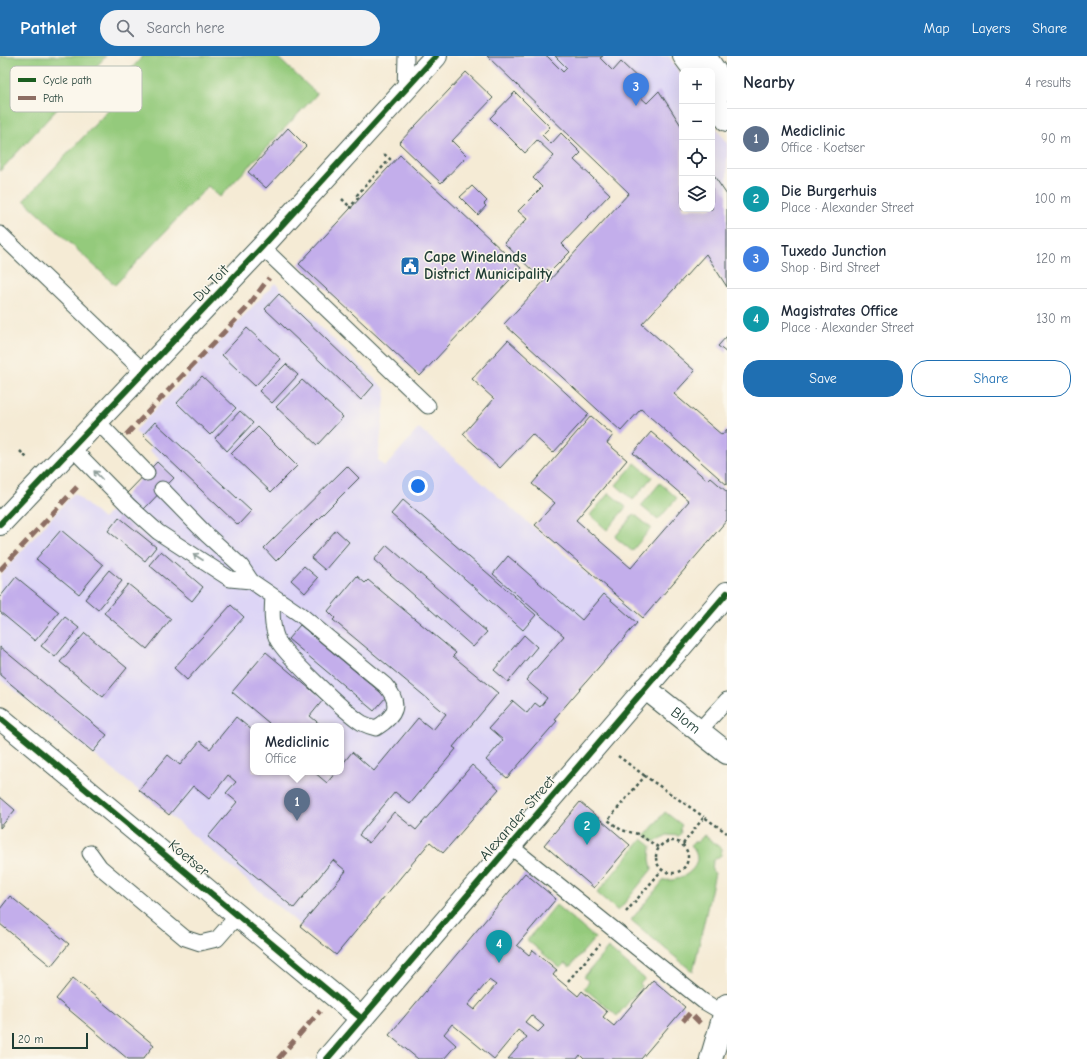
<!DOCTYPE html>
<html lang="en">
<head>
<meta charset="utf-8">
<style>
  :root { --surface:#fff; --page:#f2f2f3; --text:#1f2937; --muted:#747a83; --line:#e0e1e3; --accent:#1f6fb2 }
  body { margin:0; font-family:"Comic Neue",sans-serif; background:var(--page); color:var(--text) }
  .controls { position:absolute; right:12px; top:12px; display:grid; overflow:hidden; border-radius:8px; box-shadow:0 4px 16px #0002 }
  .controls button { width:36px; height:36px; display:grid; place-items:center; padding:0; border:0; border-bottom:1px solid var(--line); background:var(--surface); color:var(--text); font:20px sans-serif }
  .scale { position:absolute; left:12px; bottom:10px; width:76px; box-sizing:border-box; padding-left:4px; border:2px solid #1f3d34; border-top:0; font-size:11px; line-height:14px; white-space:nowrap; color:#1f3d34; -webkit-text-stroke:3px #fbf7ec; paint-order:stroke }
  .you { position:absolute; left:418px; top:430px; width:14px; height:14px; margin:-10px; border:3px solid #fff; border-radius:50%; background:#1a73e8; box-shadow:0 0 0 6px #1a73e833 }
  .badge { display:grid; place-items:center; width:26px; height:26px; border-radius:50%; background:var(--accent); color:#fff; font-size:13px; font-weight:700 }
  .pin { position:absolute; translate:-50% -33px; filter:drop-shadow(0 1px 2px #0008) }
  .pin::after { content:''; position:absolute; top:21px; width:14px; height:12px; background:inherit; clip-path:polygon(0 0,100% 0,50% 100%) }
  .popup { position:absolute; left:250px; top:667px; width:94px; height:52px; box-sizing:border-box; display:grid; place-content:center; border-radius:8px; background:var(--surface); filter:drop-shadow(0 1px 3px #0005); font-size:13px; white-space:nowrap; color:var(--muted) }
  .popup b { font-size:15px; color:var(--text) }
  .popup::after { content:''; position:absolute; left:50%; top:100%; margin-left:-8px; border:8px solid transparent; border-top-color:var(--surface) }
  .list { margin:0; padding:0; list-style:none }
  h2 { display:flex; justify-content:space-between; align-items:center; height:52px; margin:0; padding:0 16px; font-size:17px }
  h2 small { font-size:13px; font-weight:400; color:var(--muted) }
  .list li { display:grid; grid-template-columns:26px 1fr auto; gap:12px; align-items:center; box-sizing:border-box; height:60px; padding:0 16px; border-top:1px solid var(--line) }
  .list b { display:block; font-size:15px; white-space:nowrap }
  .list p { margin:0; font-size:13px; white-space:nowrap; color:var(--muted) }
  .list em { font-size:13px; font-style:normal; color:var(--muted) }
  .actions { display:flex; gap:8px; padding:12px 16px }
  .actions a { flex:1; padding:9px 0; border:1px solid var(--accent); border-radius:16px; text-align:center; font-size:14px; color:var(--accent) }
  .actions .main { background:var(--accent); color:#fff }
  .icon { flex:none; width:22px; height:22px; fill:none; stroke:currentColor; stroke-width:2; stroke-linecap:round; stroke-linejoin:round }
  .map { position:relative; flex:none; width:727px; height:1003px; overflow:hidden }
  header { display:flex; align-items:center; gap:24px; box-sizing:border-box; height:56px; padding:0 20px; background:var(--accent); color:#fff }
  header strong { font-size:19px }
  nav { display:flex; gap:22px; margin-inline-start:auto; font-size:14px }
  .search { width:280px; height:36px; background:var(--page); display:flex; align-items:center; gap:10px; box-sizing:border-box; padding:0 14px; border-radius:22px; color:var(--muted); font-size:15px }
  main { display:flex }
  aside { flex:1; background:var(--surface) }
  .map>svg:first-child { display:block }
  .built { fill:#ddd5f6; fill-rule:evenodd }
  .green { fill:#94ca7b; stroke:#5a8458 }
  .building { fill:#c3aeeb; fill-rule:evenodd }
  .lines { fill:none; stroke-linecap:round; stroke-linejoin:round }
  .service-casing { stroke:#3f574c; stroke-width:17 }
  .minor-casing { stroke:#3f574c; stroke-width:24 }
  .tertiary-casing { stroke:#3f574c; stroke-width:24 }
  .path { stroke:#3f574c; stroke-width:2.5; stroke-dasharray:3 3; stroke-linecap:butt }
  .service { stroke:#fff; stroke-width:15 }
  .minor { stroke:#fff; stroke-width:22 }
  .tertiary { stroke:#fff; stroke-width:22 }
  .quiet { stroke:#8d6e63; stroke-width:5; stroke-dasharray:10 5; stroke-linecap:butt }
  .cycleway-casing { stroke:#fbf7ec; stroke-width:8 }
  .cycleway { stroke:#1b5e20; stroke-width:6 }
  .oneway { stroke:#8f9e9a }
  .labels { text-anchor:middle; stroke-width:3; stroke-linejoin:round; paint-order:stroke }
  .poi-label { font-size:15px; font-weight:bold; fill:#1f3d34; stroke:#fbf7ec; text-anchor:start }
  .street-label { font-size:15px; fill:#1f3d34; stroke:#fbf7ec }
  .key { fill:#fbf7ec; stroke:#b9bfb5; stroke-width:1 }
  .key-label { font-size:11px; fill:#1f3d34 }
</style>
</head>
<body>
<header>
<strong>Pathlet</strong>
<div class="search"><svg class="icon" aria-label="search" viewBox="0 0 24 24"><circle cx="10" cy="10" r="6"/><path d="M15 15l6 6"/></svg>Search here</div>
<nav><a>Map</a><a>Layers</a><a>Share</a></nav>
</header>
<main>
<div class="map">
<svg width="727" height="1003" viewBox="0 0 727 1003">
  <rect width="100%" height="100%" fill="#fbf7ec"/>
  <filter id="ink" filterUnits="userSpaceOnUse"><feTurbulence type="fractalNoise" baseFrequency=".025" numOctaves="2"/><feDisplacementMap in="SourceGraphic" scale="8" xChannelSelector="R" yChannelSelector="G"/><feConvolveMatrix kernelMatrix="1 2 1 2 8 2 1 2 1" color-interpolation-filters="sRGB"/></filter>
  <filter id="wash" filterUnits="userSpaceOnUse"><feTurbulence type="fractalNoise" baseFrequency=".012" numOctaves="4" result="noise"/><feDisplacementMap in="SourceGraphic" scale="16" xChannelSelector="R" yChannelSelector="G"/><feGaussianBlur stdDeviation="0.9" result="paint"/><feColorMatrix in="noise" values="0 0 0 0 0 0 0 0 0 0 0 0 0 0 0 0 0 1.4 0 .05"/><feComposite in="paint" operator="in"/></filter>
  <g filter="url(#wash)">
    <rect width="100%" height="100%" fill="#f5ebd5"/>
    <path class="built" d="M487 0H669L682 20V72L629 137Z
      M712 66 727 88V139L712 117Z
      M275 227 386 334 378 404 385 411 419 372 640 564 554 663 557 665 507 722 504 720 496 729 499 733 443 797 430 786 336 899 169 759 0 623V519L74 437 103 463 157 406 159 403 149 394 152 391 135 375ZM253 670H341V716H253Z"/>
    <path class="green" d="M0 0H106L0 115Z
      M143 0H276L317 38 220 141 208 130 115 229 24 144 117 45 109 37Z
      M635 407 652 421 633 444 616 429Z
      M660 427 677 442 658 464 641 450Z
      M609 437 626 451 607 474 590 459Z
      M634 458 651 472 632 495 615 481Z
      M665 756 682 769 680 772 681 777 679 780 667 779 655 786 645 780Z
      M704 779 722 793 721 799 713 805 712 815 715 817 693 916 631 864 664 824C682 827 709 808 691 790L694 786H698Z
      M642 783 651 790 650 803 652 813 618 855 597 837Z
      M556 849 595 882 570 911 565 907 560 912 527 884Z
      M608 892 645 923 640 928 642 930 617 960 584 932 589 926 584 921Z"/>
    <g id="blocks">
      <path class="building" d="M487 0H547L563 16 567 12 555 0H603L600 2 613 15 621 6 644 28 636 37 647 47 659 35 682 71V153H712V117L727 139V231L706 198 642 268 695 315 674 338 722 379 727 373V429L641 353 621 375 504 268 546 223 548 226 629 137Z
        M466 16 493 42 452 85 467 100 441 127 399 87Z
        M515 36 550 71 542 79 551 88 561 77 581 97 574 104 610 138 562 188 570 196 550 216 547 213 539 221 504 187 527 163 518 155 542 131 533 122 554 100 537 84 525 97 490 62Z
        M288 72 306 90 266 132 248 116Z
        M400 99 521 212 420 320 299 208Z
        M472 130 487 145 484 148 486 150 478 159 460 141Z
        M279 238 374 329 361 344 265 253Z
        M247 272 281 303 255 330 222 299Z
        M727 280V297L718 290Z
        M508 284 589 358 553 397 532 378 500 412 463 378 494 343 472 323Z
        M286 308 298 319 272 347 259 335Z
        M202 320 236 352 210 379 177 347Z
        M302 324 343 361 317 389 276 351Z
        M240 355 253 367 227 395 215 382Z
        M591 360 613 379 607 387 627 404 576 464 631 512 689 445 633 397 651 376 707 424 710 421 727 436V464L643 562 535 469 555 447 532 428Z
        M155 366 251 455 238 469 143 379Z
        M258 371 297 410 271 436 231 398Z
        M157 406 174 422 144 453 127 437Z
        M347 410 359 422 276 505 264 492Z
        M403 444 536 559 523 574 391 458Z
        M119 461 156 491 145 505 108 475Z
        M61 474 103 509 79 538 36 503Z
        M336 474 349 486 325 514 311 502Z
        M387 489 487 576 473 591 374 504Z
        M161 495 203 531 192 545 149 509Z
        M508 500 582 564 604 538 637 567 554 663 557 665 507 722 486 704 503 684 489 672 513 645 527 657 535 647 540 651 547 642 526 624 564 580 493 518Z
        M304 510 318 522 305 537 291 524Z
        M109 514 122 525 98 554 85 543Z
        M357 520 365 527 368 524 456 597 453 600 498 637 453 691 456 693 410 748 395 736 359 779 369 787 394 756 416 774 472 709 499 733 443 797 430 786 336 899 300 870 346 815 333 804 294 852 208 781 237 746 226 737 236 726 228 719 209 743 193 730 169 759 139 734 168 699 180 709 200 685 210 693 236 661 253 675V716H314L327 727 336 716H341V710L352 696 374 715 418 662 433 674 446 658 333 564 335 562 328 555Z
        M16 521 59 556 35 585 0 556V541Z
        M128 528 171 563 147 593 104 557Z
        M231 549 244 561 187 624 174 612Z
        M65 561 79 572 55 601 41 590Z
        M300 569 386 641 374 655 288 583Z
        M85 577 127 612 103 641 60 606Z
        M524 579 537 591 508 626 494 614Z
        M0 591 107 679 93 696 0 619Z
        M266 596 323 644 310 660 322 670H267L269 667 232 636Z
        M0 741 15 754 0 772Z
        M580 746 630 789 594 832 544 789Z
        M525 817 556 843 517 889 529 899 533 894 557 914 553 919 578 940 582 935 607 956 603 961 614 970 653 924 685 951 641 1003H584L580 999 577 1003H508L527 981 518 974 494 1003 452 968 444 978 456 989 444 1003H418L389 979ZM489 924 496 929 474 954 468 949ZM531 959 544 970 538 976 525 966Z
        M10 840 69 888 51 910 0 868V853Z
        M73 922 154 989 143 1003H128L56 943Z"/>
    </g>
  </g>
  <g filter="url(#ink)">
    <use href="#blocks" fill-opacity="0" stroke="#3f574c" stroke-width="1"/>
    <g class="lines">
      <defs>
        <path id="service" d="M405 35 406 0
          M0 178 144 316
          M262 191 428 350
          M97 365 147 417
          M72 392 128 449 158 476 230 523 251 525
          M162 433 207 479 241 510 251 525 301 559 385 629C402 648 396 660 376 672 372 671 366 669 362 667 347 658 283 597 277 583 271 569 272 554 273 540
          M699 675 727 644
          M510 790 703 945 725 958
          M90 797 100 811 185 882 200 887 217 883 238 859"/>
        <g id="minor">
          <path d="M0 468 262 191 436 0"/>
          <path id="s1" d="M645 632 727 697"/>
          <path d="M0 662 361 962"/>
          <path d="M327 1003 727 537"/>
          <path d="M711 1003 727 949"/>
        </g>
        <path id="tertiary" d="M684 0 695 15
          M705 0 727 33
          M712 41 727 64"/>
      </defs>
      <use href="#service" class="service-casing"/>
      <use href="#minor" class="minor-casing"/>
      <use href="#tertiary" class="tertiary-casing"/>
      <path class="path" d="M342 143 350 151
        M352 152 350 151 359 141 357 139 390 103 384 98
        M20 395 28 403
        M618 700 645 720
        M656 801a16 16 0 1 1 32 0a16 16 0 1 1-32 0Z
        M683 788 704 761 727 777
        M658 791 638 778 621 774 608 764 645 720 704 761
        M626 856 662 814
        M568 925 600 888"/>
      <use href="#service" class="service"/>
      <use href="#minor" class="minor"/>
      <use href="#tertiary" class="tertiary"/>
      <path class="quiet" d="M126 379 246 253 269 222
        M0 514 77 431
        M683 965 690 957 700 967
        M278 1003 320 955"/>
      <defs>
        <path id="cycleway" d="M0 468 262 191 436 0
          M0 662 361 962
          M327 1003 727 537"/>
      </defs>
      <use href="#cycleway" class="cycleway-casing"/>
      <use href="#cycleway" class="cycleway"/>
    </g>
    <defs><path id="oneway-shaft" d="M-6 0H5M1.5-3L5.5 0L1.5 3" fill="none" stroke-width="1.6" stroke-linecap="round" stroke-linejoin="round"/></defs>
    <g class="oneway">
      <use href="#oneway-shaft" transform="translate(98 419) rotate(-134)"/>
      <use href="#oneway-shaft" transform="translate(198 501) rotate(-147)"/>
    </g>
  </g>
  <defs>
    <symbol id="civic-square" viewBox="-11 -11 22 22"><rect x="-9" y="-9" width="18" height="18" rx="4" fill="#1f6fb2" stroke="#fbf7ec"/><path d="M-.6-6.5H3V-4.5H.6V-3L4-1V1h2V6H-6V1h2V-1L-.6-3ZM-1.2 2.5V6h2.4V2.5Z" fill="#fff"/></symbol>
  </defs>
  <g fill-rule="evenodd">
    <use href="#civic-square" x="399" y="199" width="22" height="22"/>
  </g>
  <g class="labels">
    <g class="poi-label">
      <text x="424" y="206">Cape Winelands<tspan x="424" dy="17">District Municipality</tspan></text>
    </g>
    <g class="street-label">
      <text transform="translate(211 227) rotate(-47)" y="5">Du Toit</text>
      <text dy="5" stroke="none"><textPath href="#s1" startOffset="52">Blom</textPath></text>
      <text transform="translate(517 762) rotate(-49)" y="5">Alexander Street</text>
      <text transform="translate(189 802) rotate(40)" y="5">Koetser</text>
    </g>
  </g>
  <rect x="10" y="10" width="132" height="46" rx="6" class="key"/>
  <rect x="18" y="22" width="18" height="4" fill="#1b5e20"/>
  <rect x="18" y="40" width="18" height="4" fill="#8d6e63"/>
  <g class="key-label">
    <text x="43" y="28">Cycle path</text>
    <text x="43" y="46">Path</text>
  </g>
</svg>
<div class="controls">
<button>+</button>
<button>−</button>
<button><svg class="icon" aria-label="locate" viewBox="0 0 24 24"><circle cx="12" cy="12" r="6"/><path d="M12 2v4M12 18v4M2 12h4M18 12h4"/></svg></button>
<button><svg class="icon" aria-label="layers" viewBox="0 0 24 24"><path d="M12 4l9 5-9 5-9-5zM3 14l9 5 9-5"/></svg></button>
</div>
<div class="scale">20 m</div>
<div class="you"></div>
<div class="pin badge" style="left:297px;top:765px;background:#5c6f8a">1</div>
<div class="popup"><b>Mediclinic</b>Office</div>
<div class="pin badge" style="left:587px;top:789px;background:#0f9aa8">2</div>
<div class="pin badge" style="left:636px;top:50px;background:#3f7fe0">3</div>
<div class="pin badge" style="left:499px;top:907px;background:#0f9aa8">4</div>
</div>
<aside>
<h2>Nearby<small>4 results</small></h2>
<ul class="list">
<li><span class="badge" style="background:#5c6f8a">1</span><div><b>Mediclinic</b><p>Office · Koetser</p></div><em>90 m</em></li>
<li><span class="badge" style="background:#0f9aa8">2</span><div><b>Die Burgerhuis</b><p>Place · Alexander Street</p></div><em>100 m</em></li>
<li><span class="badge" style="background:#3f7fe0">3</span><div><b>Tuxedo Junction</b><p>Shop · Bird Street</p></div><em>120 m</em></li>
<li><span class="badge" style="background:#0f9aa8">4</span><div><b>Magistrates Office</b><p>Place · Alexander Street</p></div><em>130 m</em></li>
</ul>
<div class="actions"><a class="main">Save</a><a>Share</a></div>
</aside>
</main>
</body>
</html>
